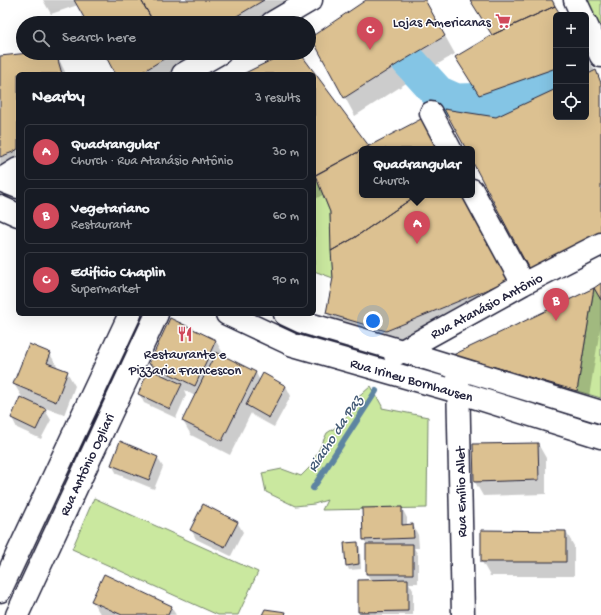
<!DOCTYPE html>
<html lang="en">
<head>
<meta charset="utf-8">
<style>
  :root { --surface:#171b24; --page:#242831; --text:#f1f3f6; --muted:#9ea1a6; --line:#363941; --accent:#d1495b }
  body { margin:0; font-family:"Gochi Hand",sans-serif; background:var(--page); color:var(--text) }
  .controls { position:absolute; right:12px; top:12px; display:grid; overflow:hidden; border-radius:6px; box-shadow:0 4px 16px #0002 }
  .controls button { width:36px; height:36px; display:grid; place-items:center; padding:0; border:0; border-bottom:1px solid var(--line); background:var(--surface); color:var(--text); font:20px sans-serif }
  .you { position:absolute; left:373px; top:321px; width:14px; height:14px; margin:-10px; border:3px solid #fff; border-radius:50%; background:#1a73e8; box-shadow:0 0 0 6px #1a73e833 }
  .badge { display:grid; place-items:center; width:26px; height:26px; border-radius:50%; background:var(--accent); color:#fff; font-size:13px; font-weight:700 }
  .pin { position:absolute; translate:-50% -33px; filter:drop-shadow(0 1px 2px #0008) }
  .pin::after { content:''; position:absolute; top:21px; width:14px; height:12px; background:inherit; clip-path:polygon(0 0,100% 0,50% 100%) }
  .popup { position:absolute; left:359px; top:146px; width:116px; height:52px; box-sizing:border-box; display:grid; place-content:center; border-radius:6px; background:var(--surface); filter:drop-shadow(0 1px 3px #0005); font-size:13px; white-space:nowrap; color:var(--muted) }
  .popup b { font-size:15px; color:var(--text) }
  .popup::after { content:''; position:absolute; left:50%; top:100%; margin-left:-8px; border:8px solid transparent; border-top-color:var(--surface) }
  .list { margin:0; padding:0; list-style:none }
  h2 { display:flex; justify-content:space-between; align-items:center; height:52px; margin:0; padding:0 16px; font-size:17px }
  h2 small { font-size:13px; font-weight:400; color:var(--muted) }
  .list li { display:grid; grid-template-columns:26px 1fr auto; gap:12px; align-items:center; box-sizing:border-box; height:56px; margin:0 8px 8px; padding:0 8px; border:1px solid var(--line); border-radius:6px }
  .list b { display:block; font-size:15px; white-space:nowrap }
  .list p { margin:0; font-size:13px; white-space:nowrap; color:var(--muted) }
  .list em { font-size:13px; font-style:normal; color:var(--muted) }
  .icon { flex:none; width:22px; height:22px; fill:none; stroke:currentColor; stroke-width:2; stroke-linecap:round; stroke-linejoin:round }
  .map { position:relative; flex:none; width:601px; height:615px; overflow:hidden }
  .search { position:absolute; background:var(--surface); box-shadow:0 4px 16px #0002; left:16px; top:16px; width:300px; height:44px; display:flex; align-items:center; gap:10px; box-sizing:border-box; padding:0 14px; border-radius:22px; color:var(--muted); font-size:15px }
  .panel { position:absolute; background:var(--surface); box-shadow:0 4px 16px #0002; left:16px; top:72px; width:300px; height:244px; border-radius:6px }
  .map>svg:first-child { display:block }
  .green { fill:#cae89f; stroke:#76856d }
  .shadow { fill:#0003 }
  .lines { fill:none; stroke-linecap:round; stroke-linejoin:round }
  .stream { stroke:#5d84a1; stroke-width:6 }
  .river { stroke:#84c5e5; stroke-width:35 }
  .building { fill:#dcc191; stroke:#22223b }
  .minor-casing { stroke:#22223b; stroke-width:25 }
  .major-casing { stroke:#22223b; stroke-width:25 }
  .minor { stroke:#fff; stroke-width:22 }
  .major { stroke:#fff; stroke-width:22 }
  .labels { text-anchor:middle; stroke-width:3; stroke-linejoin:round; paint-order:stroke }
  .poi-label { font-size:14px; fill:#22223b; stroke:#fff; text-anchor:end }
  .street-label { font-size:14px; fill:#22223b; stroke:#fff }
  .water-label { font-size:15px; font-style:italic; fill:#445b76; stroke:#fff }
</style>
</head>
<body>
<div class="map">
<svg width="601" height="615" viewBox="0 0 601 615">
  <rect width="100%" height="100%" fill="#fff"/>
  <filter id="ink" filterUnits="userSpaceOnUse"><feTurbulence type="fractalNoise" baseFrequency=".025" numOctaves="2"/><feDisplacementMap in="SourceGraphic" scale="8" xChannelSelector="R" yChannelSelector="G"/><feConvolveMatrix kernelMatrix="1 2 1 2 8 2 1 2 1" color-interpolation-filters="sRGB"/></filter>
  <g filter="url(#ink)">
    <path class="green" d="M586 0H601V31Z
      M315 175 330 212 333 278 314 271V176Z
      M594 288 601 300V398L577 391Z
      M371 386 382 406V408L428 417 427 508 322 510 327 500 314 504 295 506 266 492 262 473 282 469 301 476 311 466 327 433 344 422 354 401Z
      M94 498 258 572 238 615H218L72 549Z"/>
    <path class="shadow" d="M43 0H287L292 8 266 23H88L78 5 51 14Z
      M368 0H425L455 54 411 80 355 116 312 37Z
      M470 0H553L560 15H556V117H586V55L601 82V256L472 159V149H467L496 118 541 97 540 95 491 113 467 75 493 36Z
      M40 53H56L66 74H18V172H0V57Z
      M105 53H216L181 74H117Z
      M288 53H298L369 147 440 149H362V195H465L520 298 397 349 337 331 327 313 334 279 331 212 324 194 314 200V74H245Z
      M601 284V323L587 409 465 373 454 355Z
      M171 320 216 341 224 355 223 357 256 373 260 381 286 386 291 396 274 427 252 415 251 413 230 455 191 435 183 421 195 396 184 390 186 395 176 418 144 403 139 393 156 374 150 364Z
      M50 354 59 369 67 372 75 386 64 415 40 406 39 407 45 410 51 420 41 439 17 428 12 418 22 397 14 384Z
      M538 444 546 458V494L483 496 475 482Z
      M157 457 163 467 154 489 117 474 112 465Z
      M402 508 407 518V526L413 525 418 535 419 548H414L418 555V583H409L413 590V615H361L359 612 371 581 367 574V545L364 539Z
      M237 522 243 532 231 556 196 539 191 529Z
      M566 532 574 546V576H490L482 562Z
      M357 543 360 548 361 569 349 570 347 565Z
      M92 601 171 607 176 615H101Z"/>
    <g class="lines">
      <path class="stream" d="M313 488 376 391"/>
      <path class="river" d="M408 60 438 93 456 101 503 100 556 78"/>
    </g>
    <path class="building" d="M74 0H141L154 23H87Z
      M141 0H264L225 23H154Z
      M366 0H425L445 36 401 62 344 98 311 37Z
      M470 0H552L555 6 492 35Z
      M555 6 561 15H556V68L479 95 455 57 492 35Z
      M29 53H56L62 74H18V149L13 152 0 157V56Z
      M104 53H171L172 54 139 74H115Z
      M286 53H300L369 146 314 176V74H243Z
      M596 70 601 83V233L529 269 472 161V149H466L444 109 496 117 556 89V117H586V75Z
      M423 118 440 149H363L369 146Z
      M362 150V195H417L354 238 331 251 330 212 315 175Z
      M417 195H465L510 280 386 331 326 313 333 278 331 251 354 238Z
      M601 283V300L594 288Z
      M594 288 577 391 453 355Z
      M170 318 216 340 195 386 149 364Z
      M29 344 51 353 47 363 68 371 56 402 13 384Z
      M216 352 256 372 222 441 182 421Z
      M149 369 182 384 170 409 138 394Z
      M263 373 286 386 269 418 246 405Z
      M20 397 46 409 36 430 11 418Z
      M120 441 158 457 149 480 111 465Z
      M538 443 539 480 474 482 473 444Z
      M203 504 238 522 225 547 190 530Z
      M402 507V525L413 524 414 538 363 540 362 508Z
      M481 530 566 531V562H481Z
      M358 542 359 564 346 566 344 543Z
      M366 544H413V574H366Z
      M104 574 172 606 168 615H122L91 601Z
      M408 579V611L358 612V580Z
      M265 609 286 612 285 615H262Z"/>
    <g class="lines">
      <defs>
        <path id="minor" d="M575 0 582 15
          M586 24 601 56
          M431 113 450 149
          M0 180 18 187
          M472 190 523 284
          M0 207 18 215
          M227 314 293 345 458 392 601 437
          M285 314 302 322 402 351 601 412
          M395 355 523 284 601 244
          M458 378 463 615
          M0 591 130 314
          M17 615 157 314"/>
        <path id="major" d="M272 23 311 0
          M183 74 220 53
          M0 180 18 169"/>
      </defs>
      <use href="#minor" class="minor-casing"/>
      <use href="#major" class="major-casing"/>
      <use href="#minor" class="minor"/>
      <use href="#major" class="major"/>
    </g>
  </g>
  <defs>
    <symbol id="supermarket-bare" viewBox="-9 -9 18 18"><path d="M-6-5.5h2.5l.6 2H6L4.5 2H-2.5L-4.4-4H-6ZM-1.5 3.2a1.3 1.3 0 1 0 .1 0ZM3 3.2a1.3 1.3 0 1 0 .1 0Z" fill="#d1495b" stroke="#fff" stroke-width="2.5" paint-order="stroke"/></symbol>
    <symbol id="restaurant-bare" viewBox="-9 -9 18 18"><path d="M-5-6h1v4h1v-4h1v4h1v-4h1v5L-1.5 .5V6h-2V.5L-5-1ZM5-6V6H3V1.5H1.5Q1.5-4 5-6Z" fill="#d1495b" stroke="#fff" stroke-width="2.5" paint-order="stroke"/></symbol>
  </defs>
  <g fill-rule="evenodd">
    <use href="#supermarket-bare" x="492" y="10" width="22" height="22"/>
    <use href="#restaurant-bare" x="174" y="323" width="22" height="22"/>
  </g>
  <g class="labels">
    <g class="poi-label">
      <text x="491" y="26">Lojas Americanas</text>
      <text x="185" y="358" text-anchor="middle">Restaurante e<tspan x="185" dy="16">Pizzaria Francescon</tspan></text>
    </g>
    <g class="street-label">
      <text transform="translate(486 305) rotate(-28)" y="5">Rua Atanásio Antônio</text>
      <text transform="translate(412 379) rotate(16)" y="5">Rua Irineu Bornhausen</text>
      <text transform="translate(86 464) rotate(-65)" y="5">Rua Antônio Ogliari</text>
      <text transform="translate(460 492) rotate(-91)" y="5">Rua Emílio Allet</text>
    </g>
    <g class="water-label">
      <text transform="translate(334 433) rotate(-57)" y="5">Riacho da Paz</text>
    </g>
  </g>
</svg>
<div class="controls">
<button>+</button>
<button>−</button>
<button><svg class="icon" aria-label="locate" viewBox="0 0 24 24"><circle cx="12" cy="12" r="6"/><path d="M12 2v4M12 18v4M2 12h4M18 12h4"/></svg></button>
</div>
<div class="you"></div>
<div class="pin badge" style="left:417px;top:244px">A</div>
<div class="popup"><b>Quadrangular</b>Church</div>
<div class="pin badge" style="left:556px;top:321px">B</div>
<div class="pin badge" style="left:370px;top:50px">C</div>
<div class="search"><svg class="icon" aria-label="search" viewBox="0 0 24 24"><circle cx="10" cy="10" r="6"/><path d="M15 15l6 6"/></svg>Search here</div>
<section class="panel">
<h2>Nearby<small>3 results</small></h2>
<ul class="list">
<li><span class="badge">A</span><div><b>Quadrangular</b><p>Church · Rua Atanásio Antônio</p></div><em>30 m</em></li>
<li><span class="badge">B</span><div><b>Vegetariano</b><p>Restaurant</p></div><em>60 m</em></li>
<li><span class="badge">C</span><div><b>Edificio Chaplin</b><p>Supermarket</p></div><em>90 m</em></li>
</ul>
</section>
</div>
</body>
</html>
